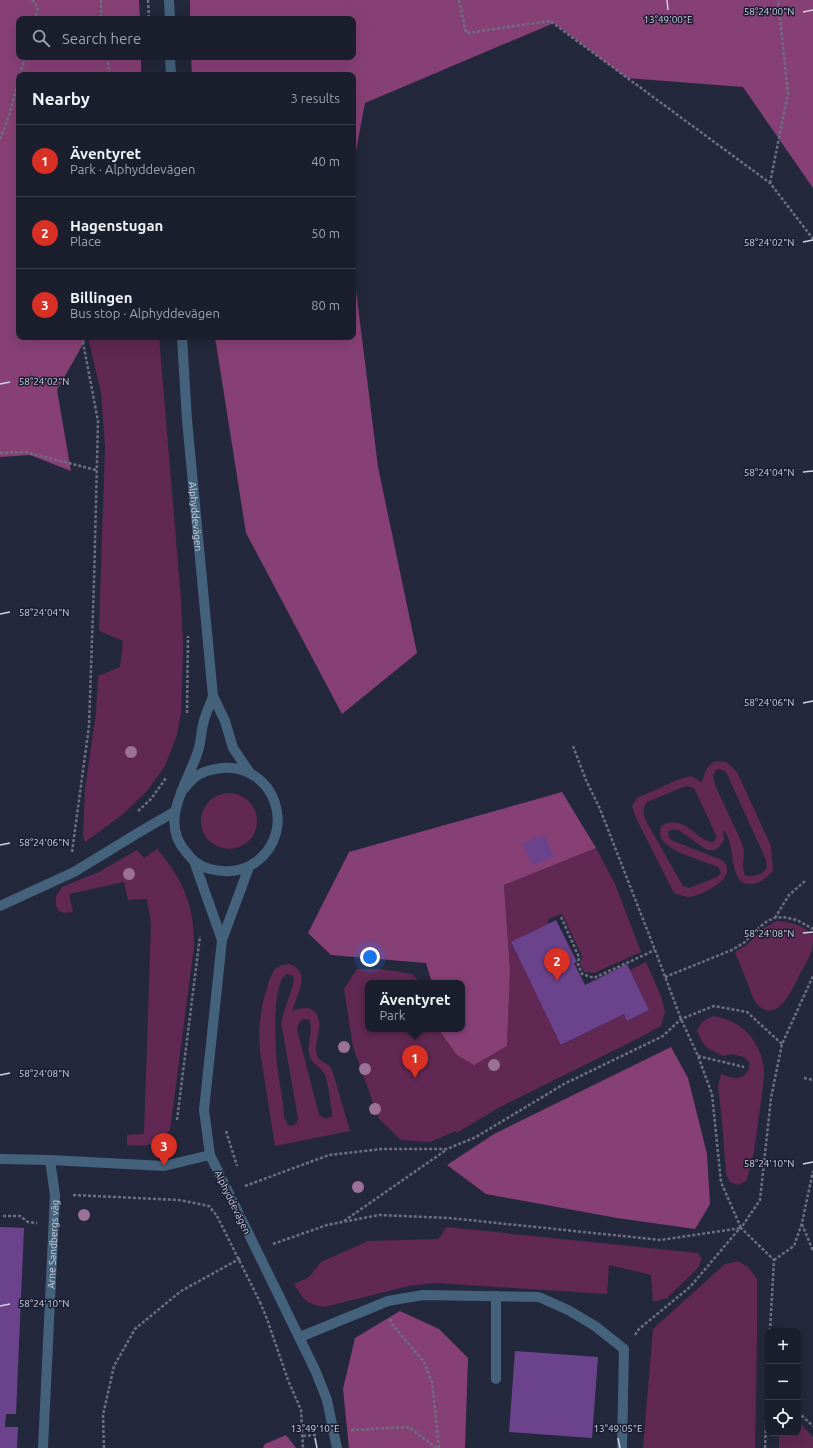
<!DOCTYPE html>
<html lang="en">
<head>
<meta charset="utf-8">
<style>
  :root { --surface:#1b1e2d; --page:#242735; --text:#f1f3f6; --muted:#a0a2aa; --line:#393c49; --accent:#d93025 }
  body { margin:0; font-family:Ubuntu,sans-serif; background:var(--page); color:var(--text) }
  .controls { position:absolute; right:12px; bottom:12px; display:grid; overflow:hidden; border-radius:8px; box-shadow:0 4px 16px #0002 }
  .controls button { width:36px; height:36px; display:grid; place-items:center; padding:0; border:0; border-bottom:1px solid var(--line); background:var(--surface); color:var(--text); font:20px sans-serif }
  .you { position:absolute; left:370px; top:957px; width:14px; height:14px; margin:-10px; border:3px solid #fff; border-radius:50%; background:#1a73e8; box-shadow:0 0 0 6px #1a73e833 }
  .badge { display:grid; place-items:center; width:26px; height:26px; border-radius:50%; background:var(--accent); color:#fff; font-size:13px; font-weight:700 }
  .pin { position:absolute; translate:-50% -33px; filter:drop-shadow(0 1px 2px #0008) }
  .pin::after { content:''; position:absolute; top:21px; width:14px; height:12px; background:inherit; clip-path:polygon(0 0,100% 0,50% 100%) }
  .popup { position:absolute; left:365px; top:980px; width:100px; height:52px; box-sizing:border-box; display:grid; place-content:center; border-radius:8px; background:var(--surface); filter:drop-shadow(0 1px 3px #0005); font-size:13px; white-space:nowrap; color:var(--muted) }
  .popup b { font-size:15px; color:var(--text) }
  .popup::after { content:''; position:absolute; left:50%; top:100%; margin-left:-8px; border:8px solid transparent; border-top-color:var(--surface) }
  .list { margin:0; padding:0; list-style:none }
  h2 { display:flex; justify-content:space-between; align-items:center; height:52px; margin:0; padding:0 16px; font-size:17px }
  h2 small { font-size:13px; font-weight:400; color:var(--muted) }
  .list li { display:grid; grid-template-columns:26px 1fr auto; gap:12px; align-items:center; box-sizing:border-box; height:72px; padding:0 16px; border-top:1px solid var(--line) }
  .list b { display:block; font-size:15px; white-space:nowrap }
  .list p { margin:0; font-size:13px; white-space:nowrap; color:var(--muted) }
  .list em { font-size:13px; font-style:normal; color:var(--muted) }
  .icon { flex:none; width:22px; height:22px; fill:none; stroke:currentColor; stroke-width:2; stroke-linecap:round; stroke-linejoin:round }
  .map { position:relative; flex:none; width:813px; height:1448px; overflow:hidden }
  .search { position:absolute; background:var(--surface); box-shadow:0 4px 16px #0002; left:16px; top:16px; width:340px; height:44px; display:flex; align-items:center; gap:10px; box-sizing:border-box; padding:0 14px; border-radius:8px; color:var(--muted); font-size:15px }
  .panel { position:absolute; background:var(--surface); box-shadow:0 4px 16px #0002; left:16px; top:72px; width:340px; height:268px; border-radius:8px }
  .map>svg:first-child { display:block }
  .green { fill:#602852; fill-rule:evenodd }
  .forest { fill:#874076 }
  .building { fill:#6a438c }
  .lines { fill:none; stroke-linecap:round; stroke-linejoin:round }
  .path { stroke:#6c7081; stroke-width:2.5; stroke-dasharray:3 2; stroke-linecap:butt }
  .minor { stroke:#44627b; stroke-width:10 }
  .path-bridge { stroke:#6c7081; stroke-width:2.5; stroke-dasharray:3 2; stroke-linecap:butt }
  .minor-bridge { stroke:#44627b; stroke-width:10 }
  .tree { fill:#9b7099 }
  .ticks { fill:none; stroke:#ced2df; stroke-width:1.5 }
  .labels { text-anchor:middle; stroke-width:3; stroke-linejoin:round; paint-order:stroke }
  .street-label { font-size:10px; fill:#ced2df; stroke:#1b1e32 }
  .ticks-label { font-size:10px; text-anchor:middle; fill:#ced2df; stroke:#1b1e32; stroke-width:3; stroke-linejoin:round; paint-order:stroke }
</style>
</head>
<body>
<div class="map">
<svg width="813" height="1448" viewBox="0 0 813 1448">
  <rect width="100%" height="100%" fill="#24283c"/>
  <path class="green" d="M88 337H159L181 599 183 647 181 713 177 735 165 766 147 791 122 815 85 842 83 836 85 789 96 713 98 676 120 667 123 641 99 631 105 447 101 393Z
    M716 761 726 762 737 772 771 846 773 871C766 878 760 884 750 884 727 885 737 842 723 830L724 840 720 846 715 850H707L680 831C675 829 672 829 668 832L669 837 671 840 722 860C725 863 728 866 727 871 727 883 698 897 687 897 683 896 678 894 674 893L635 816 632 806 637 798 677 780 691 776 702 782C705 772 706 766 716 761ZM719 769 724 771 727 774 766 860C766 861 767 866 767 867 765 874 752 877 746 876L744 873 743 868 744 850 741 841 715 785 713 776 716 770ZM686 786 691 787 695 790 716 835V839L713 842C697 842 684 812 661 826 660 831 659 836 663 841 672 853 704 861 718 867L720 870 721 873 717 877 689 888 683 886 646 821C643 813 642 809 647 802Z
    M201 821a28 28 0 1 1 56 0a28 28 0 1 1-56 0Z
    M596 848 615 884 641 952 594 973 584 972 580 964 582 956 562 914 548 919V924L511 943 562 1045 624 1014 628 1021 649 1010 630 970 646 962 661 996 665 1012 661 1026 639 1038 498 1108 457 1133 456 1131 430 1142 401 1140 379 1119 353 1047 344 989 357 969H380L412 974 421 983H368V1029H439V1030L507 1045 510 970 504 885Z
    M157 849C183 879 195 907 194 947L170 1130C152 1145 151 1147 127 1145V1135L144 1134 151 924 147 899 128 900 124 882 69 894 73 912 64 913 59 911 56 906V896L62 887 99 872 137 850 144 858Z
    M777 921C792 922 801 925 813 934 813 939 813 945 812 949 810 957 805 965 801 972 793 988 777 1028 755 1002L735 952 748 944 762 929Z
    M290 964C312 973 297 994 292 1011 301 1008 311 1005 317 1015 324 1028 313 1041 317 1055 319 1062 326 1062 330 1067 332 1070 333 1073 334 1076L350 1131 275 1146 260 1051 259 1030 262 1005 270 978 275 969 282 965ZM287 974 293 976 294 981 281 1022 298 1118 297 1123 292 1126 288 1125 284 1117C284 1102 280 1087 278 1072 275 1055 271 981 287 974ZM303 1019 309 1020C314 1031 307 1042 309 1053 310 1064 321 1066 325 1075 329 1086 330 1101 332 1112V1116L325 1119 319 1115 297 1029 299 1023Z
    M713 1016C718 1017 724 1018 728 1020 750 1028 765 1052 764 1076 763 1089 761 1102 759 1115 756 1137 754 1160 746 1181L738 1185 730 1182 726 1174 722 1121 718 1086 721 1074C735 1080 747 1081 750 1063L744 1057 732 1054 723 1056 709 1049 702 1042 697 1030 703 1021Z
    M446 1227 698 1253 702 1259 698 1268 667 1298 653 1302 651 1275 609 1265 607 1294 435 1283 409 1286 324 1307C305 1303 304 1300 294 1284L309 1277 321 1262 368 1241 438 1239 443 1233Z
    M738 1261 748 1267 757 1279V1340L755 1448H643L653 1329 725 1264Z
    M798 1421 813 1437V1448H779V1433H798Z"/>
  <path class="forest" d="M0 0H139L140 19H19V57H141V75H19V337H87L57 390 71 471 30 455 0 457Z
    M190 0H813V188L743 87 627 78 554 23 365 103 353 167V75H192L191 57H353V19H190Z
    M353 266 378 467 417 653 342 714 246 533 215 337H353Z
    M562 792 596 848 504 885 510 970 507 1046 474 1065 457 1055 439 1030V1029H462V983H432L426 963 331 955 308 933 349 852Z
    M671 1047 688 1078 707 1154 710 1204 695 1229 617 1218 486 1194 447 1165 494 1134Z
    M400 1311 439 1329 468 1358 465 1448H349L343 1389 355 1338Z
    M286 1435 296 1448H263L265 1444Z"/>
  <path class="building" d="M545 835 554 857 532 865 523 843Z
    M556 920 577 962 574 963 585 985 627 964 649 1010 627 1021 624 1014 561 1045 511 942Z
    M0 1227 24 1228 16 1414H6L5 1427H18L17 1448H0Z
    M515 1351 598 1357 592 1438 509 1432Z"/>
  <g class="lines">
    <path class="path" d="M32 0 38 7 35 19
      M101 0V19
      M148 0 149 19
      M459 0 466 33 550 21 770 183 813 239
      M107 57 110 75
      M20 75 25 57
      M0 139 8 119 19 78
      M770 183 788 93 778 0
      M0 453 25 452 96 470
      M187 713 188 636
      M573 746 586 780 600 809 655 950 681 1019 698 1056 712 1094 721 1182 741 1228
      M138 811 151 799 166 778
      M72 852 89 726 94 582 98 421 82 337
      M561 917 579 957 578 964 582 974 594 978 655 950
      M775 918 789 895 805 881
      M665 977 732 950 745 942 755 931 766 922 774 918 783 917 797 920 813 929
      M698 1056 744 1067
      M804 1078 813 1080
      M177 1120 200 936
      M226 1131 237 1166
      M245 1186 329 1155 382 1149H447L476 1137 564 1084 663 1036 681 1019 714 1006 747 1012 782 1044
      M73 1195 179 1200 209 1206 217 1216
      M3 1216H20L28 1222 37 1223
      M344 1221 446 1150
      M802 1224 813 1251
      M273 1244 327 1225 379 1215 449 1218 661 1240 741 1228
      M774 1260 794 1246 802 1223 813 1171
      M260 1302 267 1319 288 1380 301 1410 303 1448
      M390 1319 391 1323 424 1362 432 1382 439 1448
      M770 1331 774 1260 741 1228 760 1200 771 1098 782 1044 813 976
      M635 1335 639 1329 690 1287 740 1228
      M798 1412 813 1426
      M351 1430 409 1427 436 1448
      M303 1436 316 1435
      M104 1448 103 1415 114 1366 135 1329 181 1291 241 1258
      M765 1448 768 1374"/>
    <g class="minor">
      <path d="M169 0 170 19"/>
      <path d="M170 57 171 75"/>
      <path id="s1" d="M182 337 187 420 213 696 225 721 233 748 250 773"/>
      <path d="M181 792C186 787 189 782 194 778 201 772 212 769 222 768 275 764 298 831 256 862 242 872 226 873 210 869 200 867 192 860 186 852 158 821 188 783 198 751 201 742 201 733 203 724 205 715 210 705 213 696"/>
      <path d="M194 861 222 940"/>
      <path d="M0 906 74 872 138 833 174 812"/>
      <path d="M0 1159 50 1160 164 1166 210 1155"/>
      <path d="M235 1206 210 1155 204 1110 222 940 249 867"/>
      <path d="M279 1296 316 1372 327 1400 337 1448"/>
      <path d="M300 1337 388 1301 423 1295 539 1297 568 1310 595 1326 624 1349 622 1448"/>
      <path d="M496 1379V1296"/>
      <path id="s2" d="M43 1448 55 1195 50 1160"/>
    </g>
    <path class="path-bridge" d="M217 1216 260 1302"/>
    <path class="minor-bridge" d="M235 1206 279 1296"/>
  </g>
  <g class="tree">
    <circle cx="131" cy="752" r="6"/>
    <circle cx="129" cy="874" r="6"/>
    <circle cx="344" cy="1047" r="6"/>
    <circle cx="494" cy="1065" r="6"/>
    <circle cx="365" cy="1069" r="6"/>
    <circle cx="375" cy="1109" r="6"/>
    <circle cx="358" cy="1187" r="6"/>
    <circle cx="84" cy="1215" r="6"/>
  </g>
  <path class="ticks" d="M667 0 668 10M803 12 813 10M803 242 813 240M0 384 10 382M803 472 813 471M0 614 10 612M803 703 813 701M0 845 10 843M803 933 813 932M0 1075 10 1073M803 1164 813 1162M0 1306 10 1304M315 1438 317 1448M618 1438 620 1448"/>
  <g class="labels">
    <g class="street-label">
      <text dy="4" stroke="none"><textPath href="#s1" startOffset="180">Alphyddevägen</textPath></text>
      <text transform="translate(233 1202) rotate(64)" y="4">Alphyddevägen</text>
      <text dy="4" stroke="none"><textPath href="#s2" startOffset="204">Arne Sandbergs väg</textPath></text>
    </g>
  </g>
  <g class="ticks-label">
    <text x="769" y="15">58°24'00"N</text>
    <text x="668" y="23">13°49'00"E</text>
    <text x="769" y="246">58°24'02"N</text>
    <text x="44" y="385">58°24'02"N</text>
    <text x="769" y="476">58°24'04"N</text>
    <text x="44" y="616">58°24'04"N</text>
    <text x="769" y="706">58°24'06"N</text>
    <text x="44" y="846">58°24'06"N</text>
    <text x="769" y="937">58°24'08"N</text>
    <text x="44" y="1077">58°24'08"N</text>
    <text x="769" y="1167">58°24'10"N</text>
    <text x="44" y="1307">58°24'10"N</text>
    <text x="315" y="1432">13°49'10"E</text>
    <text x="618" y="1432">13°49'05"E</text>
  </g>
</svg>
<div class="controls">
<button>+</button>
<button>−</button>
<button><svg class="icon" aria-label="locate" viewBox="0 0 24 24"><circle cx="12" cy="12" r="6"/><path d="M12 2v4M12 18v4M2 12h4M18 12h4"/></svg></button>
</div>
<div class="you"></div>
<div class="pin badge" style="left:415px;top:1078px">1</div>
<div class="popup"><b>Äventyret</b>Park</div>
<div class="pin badge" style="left:557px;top:981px">2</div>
<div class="pin badge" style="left:164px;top:1166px">3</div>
<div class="search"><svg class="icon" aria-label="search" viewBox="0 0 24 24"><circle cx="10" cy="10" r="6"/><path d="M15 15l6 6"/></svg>Search here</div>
<section class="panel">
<h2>Nearby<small>3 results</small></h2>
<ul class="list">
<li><span class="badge">1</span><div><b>Äventyret</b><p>Park · Alphyddevägen</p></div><em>40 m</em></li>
<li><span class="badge">2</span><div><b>Hagenstugan</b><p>Place</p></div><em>50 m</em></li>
<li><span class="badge">3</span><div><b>Billingen</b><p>Bus stop · Alphyddevägen</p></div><em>80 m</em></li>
</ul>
</section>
</div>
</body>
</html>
